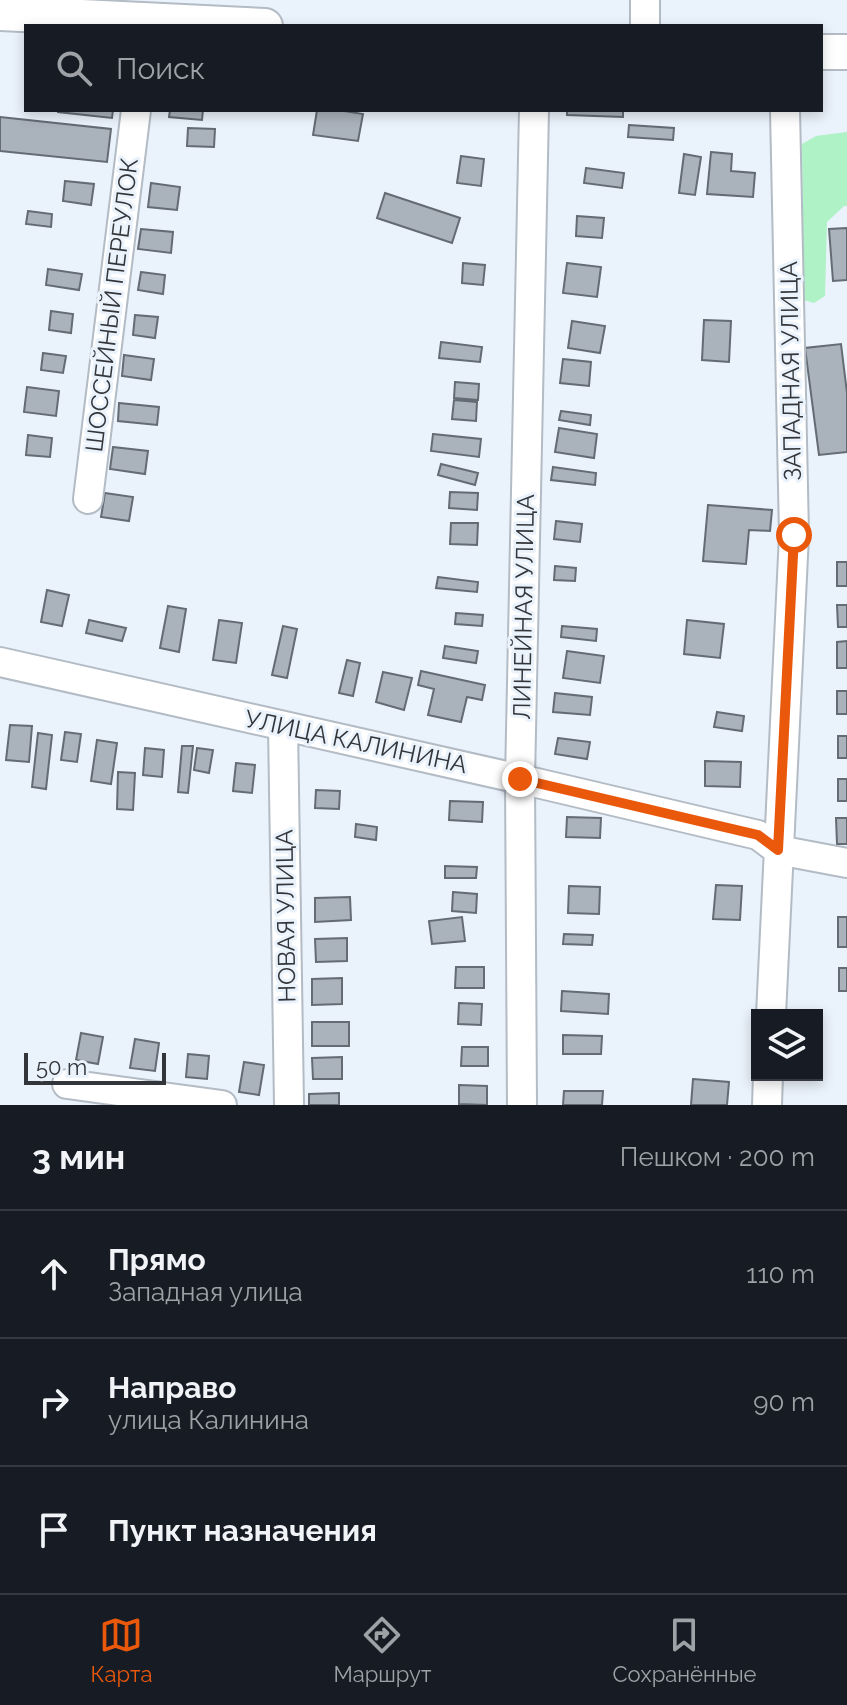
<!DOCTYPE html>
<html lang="ru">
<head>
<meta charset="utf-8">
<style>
  :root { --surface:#171b24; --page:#242831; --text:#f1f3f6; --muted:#9ea1a6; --line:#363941; --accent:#ea580c }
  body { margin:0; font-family:Raleway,sans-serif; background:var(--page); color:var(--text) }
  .controls { position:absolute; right:24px; bottom:24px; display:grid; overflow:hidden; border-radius:0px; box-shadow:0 4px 12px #0003 }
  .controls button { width:72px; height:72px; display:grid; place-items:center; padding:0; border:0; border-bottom:2px solid var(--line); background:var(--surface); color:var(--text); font:40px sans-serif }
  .scale { position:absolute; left:24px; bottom:20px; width:142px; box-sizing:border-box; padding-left:8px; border:4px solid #323539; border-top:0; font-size:22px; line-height:28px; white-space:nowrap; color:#323539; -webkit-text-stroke:6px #eaf2fb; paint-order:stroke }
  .stop { position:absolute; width:24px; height:24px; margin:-18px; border:6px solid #ea580c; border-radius:50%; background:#fff }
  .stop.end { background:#ea580c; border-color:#fff; box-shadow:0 2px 8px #0008 }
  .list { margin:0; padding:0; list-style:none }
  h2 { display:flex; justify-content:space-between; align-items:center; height:104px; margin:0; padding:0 32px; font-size:34px }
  h2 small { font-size:26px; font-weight:400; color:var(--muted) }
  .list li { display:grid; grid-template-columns:52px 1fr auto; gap:24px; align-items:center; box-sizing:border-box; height:128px; padding:0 32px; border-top:2px solid var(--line) }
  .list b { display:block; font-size:30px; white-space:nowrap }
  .list p { margin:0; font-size:26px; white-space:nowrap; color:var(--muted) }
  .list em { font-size:26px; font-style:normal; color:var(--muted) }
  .icon { flex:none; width:44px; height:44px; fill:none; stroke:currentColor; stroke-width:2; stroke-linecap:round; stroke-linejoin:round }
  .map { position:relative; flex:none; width:847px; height:1105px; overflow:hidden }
  .search { position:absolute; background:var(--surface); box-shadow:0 4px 12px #0003; left:24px; right:24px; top:24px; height:88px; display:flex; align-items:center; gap:20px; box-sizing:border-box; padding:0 28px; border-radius:0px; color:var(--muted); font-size:30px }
  .sheet { height:488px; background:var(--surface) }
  nav { display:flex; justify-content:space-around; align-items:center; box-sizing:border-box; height:112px; border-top:2px solid var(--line); background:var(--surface); font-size:22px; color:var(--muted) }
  nav a { display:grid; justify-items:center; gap:4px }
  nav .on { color:var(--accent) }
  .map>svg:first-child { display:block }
  .green { fill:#aef2c6 }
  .building { fill:#aab2bb; stroke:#646b73; stroke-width:2 }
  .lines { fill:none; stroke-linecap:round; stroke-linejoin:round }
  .minor-casing { stroke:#b3bbc4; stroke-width:32 }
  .major-casing { stroke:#b3bbc4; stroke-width:38 }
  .minor { stroke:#fff; stroke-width:28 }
  .major { stroke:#fff; stroke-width:34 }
  .route { stroke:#ea580c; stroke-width:10 }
  .labels { text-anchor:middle; stroke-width:6; stroke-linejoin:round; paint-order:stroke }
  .street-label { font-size:24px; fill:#323539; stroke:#eaf2fb }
</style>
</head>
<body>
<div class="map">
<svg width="847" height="1105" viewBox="0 0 847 1105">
  <rect width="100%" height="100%" fill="#eaf2fb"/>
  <path class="green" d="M847 132V206H844L827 222 825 296 814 303 804 300 802 144 816 136Z"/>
  <path class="building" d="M58 110H113L112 118 58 112Z
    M170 110H203L202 120 169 117Z
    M317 110H338L363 114 358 141 313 135Z
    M567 110H623V117L567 115Z
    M0 117 111 129 107 162 0 151Z
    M629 125 674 128 673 140 628 137Z
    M188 128 215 129 214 147 187 146Z
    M711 152 732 154 731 171 755 173 753 197 707 194Z
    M684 154 701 157 695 195 679 193Z
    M461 156 484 159 481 186 457 183Z
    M586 168 624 173 622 188 584 183Z
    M65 181 94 184 91 205 63 201Z
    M151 183 180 187 177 210 148 207Z
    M385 193 460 218 452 243 377 218Z
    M28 211 52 214 51 227 26 224Z
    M577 216 604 218 602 238 576 236Z
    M847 228V280L833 281 829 229Z
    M141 229 173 232 171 253 138 249Z
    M463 263 485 265 483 285 462 283Z
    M567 263 601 267 597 297 563 293Z
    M48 269 82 274 79 290 46 285Z
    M141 272 165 275 163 294 138 290Z
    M51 311 73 314 71 333 49 330Z
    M135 315 158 317 155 338 133 335Z
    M704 320 731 321 729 362 702 360Z
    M572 321 605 326 600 353 568 348Z
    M441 342 482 347 480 362 439 358Z
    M841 344 847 393V452L819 455 805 348Z
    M43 353 66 356 63 373 41 370Z
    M124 355 154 359 151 380 122 376Z
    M563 359 591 362 589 386 560 383Z
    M455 382 479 384 478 400 454 398Z
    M27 387 59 391 56 416 24 412Z
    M454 400 477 402 476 421 452 419Z
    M119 403 159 407 157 425 118 421Z
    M561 411 591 415 590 425 559 420Z
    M559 428 597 434 594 458 555 452Z
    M433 434 481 439 479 457 431 451Z
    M28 435 52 438 50 457 26 455Z
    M113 447 148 451 145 474 110 469Z
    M441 464 478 473 475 485 438 475Z
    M553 467 596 473 595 485 551 480Z
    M450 492 478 493 477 510 449 508Z
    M105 493 133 497 129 521 101 517Z
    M708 505 772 510 770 531 749 530 746 564 703 561Z
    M556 521 582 524 580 542 554 539Z
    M451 523H478L477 545 450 544Z
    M837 562H847V586H837Z
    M555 566 576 568 575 581 554 580Z
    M438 577 478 582 477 592 436 588Z
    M47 590 69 595 62 626 41 622Z
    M837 605H847V627H838Z
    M168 606 186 609 179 652 160 648Z
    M456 613 483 615 482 626 455 624Z
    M89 620 126 628 122 641 86 633Z
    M219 620 242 623 236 663 213 660Z
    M687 620 724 624 720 658 684 654Z
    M283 626 297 629 287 678 272 675Z
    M562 626 597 629 596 641 561 637Z
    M847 641V668H837V642Z
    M445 646 478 651 476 663 443 658Z
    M567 651 604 656 600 683 563 678Z
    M347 660 360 663 353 696 339 693Z
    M421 671 485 685 482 700 467 697 461 722 428 715 434 689 418 685Z
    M383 672 412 678 404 710 376 702Z
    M837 691H847V714H837Z
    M555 693 592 697 590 715 553 712Z
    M717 712 744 716 742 731 714 727Z
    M10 725 32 726 29 762 6 760Z
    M65 732 81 734 77 762 61 760Z
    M38 733 52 735 46 789 32 787Z
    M838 736H847V758H838Z
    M558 738 590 742 587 759 555 754Z
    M97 740 117 743 111 784 91 781Z
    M182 746H193L188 793 178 792Z
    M145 748 164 750 162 777 143 775Z
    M197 748 213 750 209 773 194 770Z
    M705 761 741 762 740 787 705 786Z
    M236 763 255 765 252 793 233 791Z
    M118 772 135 773 133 810 117 809Z
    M838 779H847V801H838Z
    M316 790 340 791 339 809 315 808Z
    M450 801 483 802 482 822 449 820Z
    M567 817 601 818 600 838 566 837Z
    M836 818H847V844H837Z
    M356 824 377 827 376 840 355 837Z
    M445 866 477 867 476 878H445Z
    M716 885 742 886 740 920 713 919Z
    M569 886 600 887 599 914 568 913Z
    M453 892 477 894 476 913 452 911Z
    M350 897 351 920 315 922V898Z
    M462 917 465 941 432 944 429 921Z
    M838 917H847V947H838Z
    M564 934 593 935 592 945 563 944Z
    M347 938V961L316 962 315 939Z
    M456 967H484V988H455Z
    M839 968H847V991H839Z
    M342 978V1004L312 1005V979Z
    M562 991 609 994 608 1014 561 1011Z
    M459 1003 482 1004 481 1025 458 1024Z
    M312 1022H349V1046H312Z
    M81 1033 103 1037 98 1064 76 1060Z
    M563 1035 602 1036 601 1054H563Z
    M135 1039 159 1043 155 1071 130 1068Z
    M462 1047H488V1066H461Z
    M188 1054 209 1056 207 1079 186 1077Z
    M342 1057V1079H313L312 1058Z
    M244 1062 264 1065 259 1095 239 1092Z
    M693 1079 729 1082 727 1105H691Z
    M459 1085 487 1086V1105L459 1104Z
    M564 1091H603L602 1105H563Z
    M339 1093V1105H309V1094Z"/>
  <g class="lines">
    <defs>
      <path id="minor" d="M645 26V0
        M88 499 136 110
        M0 662 520 779 758 835 778 850 847 863
        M283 726 289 1105
        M771 1015 794 535 785 110
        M67 1084 222 1105
        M522 1105 520 779 534 110
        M767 1105 768 1075"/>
      <path id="major" d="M0 13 265 26
        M821 52H847"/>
    </defs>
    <use href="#minor" class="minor-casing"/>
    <use href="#major" class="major-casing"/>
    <use href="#minor" class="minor"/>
    <use href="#major" class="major"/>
  </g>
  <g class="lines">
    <path class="route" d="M520 779 758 835 778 850 794 535"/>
  </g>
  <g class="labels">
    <g class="street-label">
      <text transform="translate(112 305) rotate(-83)" y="8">ШОССЕЙНЫЙ ПЕРЕУЛОК</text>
      <text transform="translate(791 371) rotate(-91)" y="8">ЗАПАДНАЯ УЛИЦА</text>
      <text transform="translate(524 607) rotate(-89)" y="8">ЛИНЕЙНАЯ УЛИЦА</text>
      <text transform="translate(356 742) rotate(12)" y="8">УЛИЦА КАЛИНИНА</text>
      <text transform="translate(286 916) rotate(-91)" y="8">НОВАЯ УЛИЦА</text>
    </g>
  </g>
</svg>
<div class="controls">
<button><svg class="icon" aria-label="layers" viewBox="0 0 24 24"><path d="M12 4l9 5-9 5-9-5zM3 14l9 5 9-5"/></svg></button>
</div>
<div class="scale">50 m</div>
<div class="stop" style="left:794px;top:535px"></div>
<div class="stop end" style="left:520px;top:779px"></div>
<div class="search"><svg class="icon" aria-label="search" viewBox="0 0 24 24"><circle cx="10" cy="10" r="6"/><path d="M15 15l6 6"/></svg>Поиск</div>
</div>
<section class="sheet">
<h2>3 мин<small>Пешком · 200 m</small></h2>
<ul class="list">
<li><svg class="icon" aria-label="ahead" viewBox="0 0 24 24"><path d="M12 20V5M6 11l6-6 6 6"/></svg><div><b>Прямо</b><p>Западная улица</p></div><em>110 m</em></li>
<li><svg class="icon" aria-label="right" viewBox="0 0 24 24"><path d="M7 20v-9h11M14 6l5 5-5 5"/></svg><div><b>Направо</b><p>улица Калинина</p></div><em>90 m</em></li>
<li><svg class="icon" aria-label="arrive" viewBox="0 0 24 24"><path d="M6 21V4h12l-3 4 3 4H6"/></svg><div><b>Пункт назначения</b></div></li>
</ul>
</section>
<nav>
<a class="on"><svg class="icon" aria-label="map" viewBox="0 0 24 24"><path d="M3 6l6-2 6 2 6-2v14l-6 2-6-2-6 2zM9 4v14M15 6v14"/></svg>Карта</a>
<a><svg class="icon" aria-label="directions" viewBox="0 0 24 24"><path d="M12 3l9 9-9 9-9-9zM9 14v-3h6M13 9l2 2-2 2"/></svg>Маршрут</a>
<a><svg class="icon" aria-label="saved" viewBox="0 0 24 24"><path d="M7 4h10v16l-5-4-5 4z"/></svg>Сохранённые</a>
</nav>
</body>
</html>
